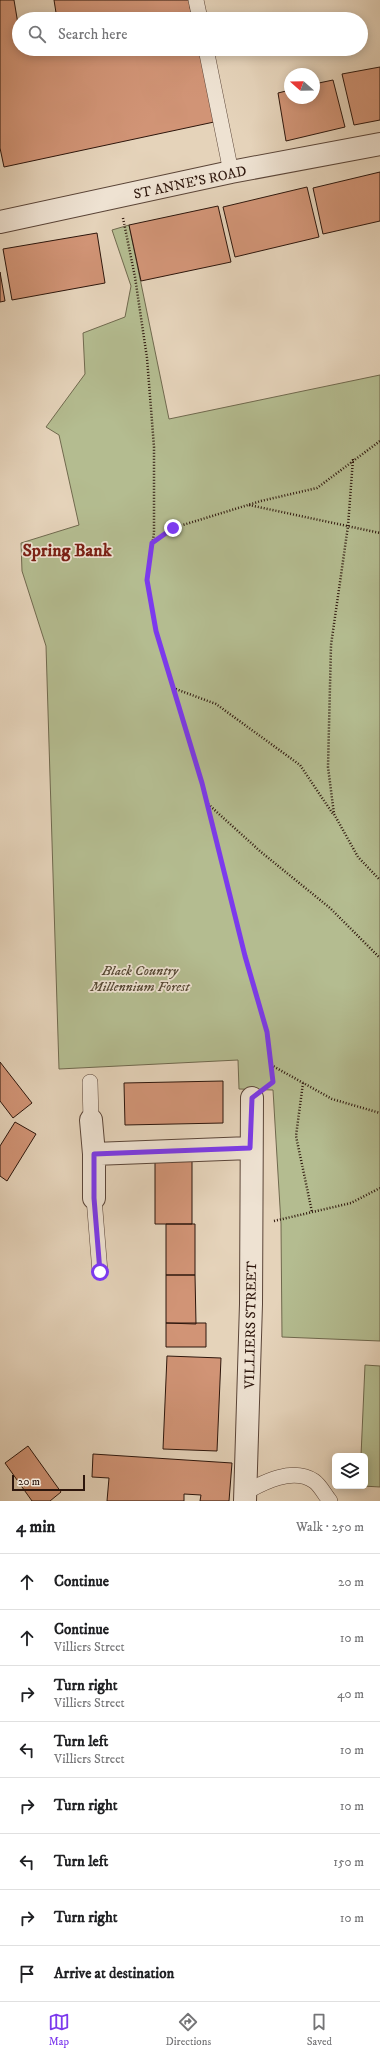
<!DOCTYPE html>
<html lang="en">
<head>
<meta charset="utf-8">
<style>
  :root { --surface:#fff; --page:#f2f2f2; --text:#202124; --muted:#757577; --line:#e0e0e0; --accent:#7c3aed }
  body { margin:0; font-family:"IM FELL DW Pica",serif; background:var(--page); color:var(--text) }
  .controls { position:absolute; right:12px; bottom:12px; display:grid; overflow:hidden; border-radius:6px; box-shadow:0 2px 10px #0003 }
  .controls button { width:36px; height:36px; display:grid; place-items:center; padding:0; border:0; border-bottom:1px solid var(--line); background:var(--surface); color:var(--text); font:20px sans-serif }
  .compass { position:absolute; left:284px; top:68px; width:36px; height:36px; border-radius:50%; background:var(--surface); box-shadow:0 2px 10px #0003; rotate:290deg }
  .scale { position:absolute; left:12px; bottom:10px; width:73px; box-sizing:border-box; padding-left:4px; border:2px solid #2d160c; border-top:0; font-size:11px; line-height:14px; white-space:nowrap; color:#2d160c; -webkit-text-stroke:3px #eee2d2; paint-order:stroke }
  .stop { position:absolute; width:12px; height:12px; margin:-9px; border:3px solid #7c3aed; border-radius:50%; background:#fff }
  .stop.end { background:#7c3aed; border-color:#fff; box-shadow:0 1px 4px #0008 }
  .list { margin:0; padding:0; list-style:none }
  h2 { display:flex; justify-content:space-between; align-items:center; height:52px; margin:0; padding:0 16px; font-size:17px }
  h2 small { font-size:13px; font-weight:400; color:var(--muted) }
  .list li { display:grid; grid-template-columns:26px 1fr auto; gap:12px; align-items:center; box-sizing:border-box; height:56px; padding:0 16px; border-top:1px solid var(--line) }
  .list b { display:block; font-size:15px; white-space:nowrap }
  .list p { margin:0; font-size:13px; white-space:nowrap; color:var(--muted) }
  .list em { font-size:13px; font-style:normal; color:var(--muted) }
  .icon { flex:none; width:22px; height:22px; fill:none; stroke:currentColor; stroke-width:2; stroke-linecap:round; stroke-linejoin:round }
  .map { position:relative; flex:none; width:380px; height:1501px; overflow:hidden }
  .search { position:absolute; background:var(--surface); box-shadow:0 2px 10px #0003; left:12px; right:12px; top:12px; height:44px; display:flex; align-items:center; gap:10px; box-sizing:border-box; padding:0 14px; border-radius:22px; color:var(--muted); font-size:15px }
  .sheet { height:500px; background:var(--surface) }
  nav { display:flex; justify-content:space-around; align-items:center; box-sizing:border-box; height:56px; border-top:1px solid var(--line); background:var(--surface); font-size:11px; color:var(--muted) }
  nav a { display:grid; justify-items:center; gap:2px }
  nav .on { color:var(--accent) }
  .map>svg:first-child { display:block }
  .green { fill:#b4bc90; stroke:#70694e }
  .building { fill:#d19476; stroke:#2d160c }
  .lines { fill:none; stroke-linecap:round; stroke-linejoin:round }
  .service-casing { stroke:#5b4538; stroke-width:16 }
  .minor-casing { stroke:#5b4538; stroke-width:24 }
  .tertiary-casing { stroke:#5b4538; stroke-width:24 }
  .path { stroke:#2d160c; stroke-width:2.5; stroke-dasharray:1 2; stroke-linecap:butt }
  .service { stroke:#eee2d2; stroke-width:15 }
  .minor { stroke:#eee2d2; stroke-width:22 }
  .tertiary { stroke:#eee2d2; stroke-width:22 }
  .route { stroke:#7c3aed; stroke-width:5 }
  .labels { text-anchor:middle; stroke-width:3.5; stroke-linejoin:round; paint-order:stroke }
  .street-label { font-size:14px; fill:#2d160c; stroke:#eee2d2 }
  .park-label { font-size:14px; font-style:italic; fill:#564834; stroke:#eee2d2 }
  .district-label { font-size:18px; font-weight:bold; fill:#7a1f14; stroke:#eee2d2 }
</style>
</head>
<body>
<div class="map">
<svg width="380" height="1501" viewBox="0 0 380 1501">
  <rect width="100%" height="100%" fill="#e5d3ba"/>
  <filter id="stains"><feTurbulence type="fractalNoise" baseFrequency=".005" numOctaves="4"/><feColorMatrix values="0 0 0 0 .2 0 0 0 0 .09 0 0 0 0 .02 0 0 0 .5 -.17"/></filter>
  <radialGradient id="worn" r=".72"><stop offset=".6" stop-color="#630" stop-opacity="0"/><stop offset="1" stop-color="#630" stop-opacity=".3"/></radialGradient>
  <path class="green" d="M129 225 169 419 380 375V1341L282 1337 281 1224 273 1090 239 1089 238 1060 59 1069 46 646 22 571 21 543 79 525 59 435 46 427 85 374 83 333 125 317 131 286 112 230Z
    M365 1365 380 1366V1487L363 1486H365V1456H361Z"/>
  <path class="building" d="M0 0H14L19 30V49H199L214 122 4 167 0 148Z
    M54 0H189L192 19H57Z
    M380 67V120L354 125 342 74Z
    M333 80 345 127 286 141 278 93 290 90V98H314V84Z
    M380 172V221L323 234 313 188Z
    M307 187 319 237 235 257 223 207Z
    M218 206 231 262 141 281 129 225Z
    M97 233 105 283 12 300 3 249Z
    M0 272 5 301 0 302Z
    M0 1062 32 1103 13 1118 0 1101Z
    M223 1081V1123L125 1125 124 1083Z
    M15 1122 36 1134 7 1181 0 1176V1146Z
    M192 1159V1224H155V1160Z
    M166 1224H195V1275H166Z
    M166 1275H195L196 1324 166 1323Z
    M166 1323H206V1347H166Z
    M167 1356 221 1358 217 1451 163 1449Z
    M28 1446 61 1492 50 1501H32L5 1463Z
    M93 1454 232 1463 229 1501H200L201 1495 184 1494V1501H107L109 1478 92 1477Z"/>
  <g class="lines">
    <defs>
      <path id="service" d="M196 0 200 19
        M206 49 231 172
        M90 1082 91 1120
        M94 1198 100 1272
        M246 1492C264 1482 293 1467 314 1481 320 1485 325 1495 330 1501"/>
      <path id="minor" d="M91 1120 94 1154V1198
        M94 1154 250 1148
        M245 1501 251 1304 252 1098"/>
      <path id="tertiary" d="M0 222 231 172 380 144"/>
    </defs>
    <use href="#service" class="service-casing"/>
    <use href="#minor" class="minor-casing"/>
    <use href="#tertiary" class="tertiary-casing"/>
    <path class="path" d="M123 218 135 277 147 358 154 447V533L147 579 156 631 202 783 245 956 267 1032 273 1082 270 1084
      M353 459 348 526 331 645 328 767 334 814 358 857 380 880
      M249 505 380 533
      M153 543 173 528 261 501 317 488 380 441
      M173 688 216 704 300 765 333 814
      M208 804 261 852 330 908 380 958
      M271 1065 332 1099 380 1113
      M303 1083 296 1136 312 1212
      M274 1221 351 1203 380 1188"/>
    <use href="#service" class="service"/>
    <use href="#minor" class="minor"/>
    <use href="#tertiary" class="tertiary"/>
  </g>
  <g class="lines">
    <path class="route" d="M100 1272 94 1198V1154L250 1148 252 1098 273 1082 267 1032 245 956 202 783 156 631 147 580 152 543 173 528"/>
  </g>
  <g class="labels">
    <g class="street-label">
      <text transform="translate(190 182) rotate(-12)" y="5">ST ANNE'S ROAD</text>
      <text transform="translate(250 1325) rotate(-89)" y="5">VILLIERS STREET</text>
    </g>
    <g class="park-label">
      <text x="140" y="975">Black Country<tspan x="140" dy="16">Millennium Forest</tspan></text>
    </g>
    <g class="district-label">
      <text x="67" y="556">Spring Bank</text>
    </g>
  </g>
  <rect width="100%" height="100%" filter="url(#stains)"/>
  <rect width="100%" height="100%" fill="url(#worn)"/>
</svg>
<div class="controls">
<button><svg class="icon" aria-label="layers" viewBox="0 0 24 24"><path d="M12 4l9 5-9 5-9-5zM3 14l9 5 9-5"/></svg></button>
</div>
<svg class="compass" viewBox="-18 -18 36 36"><path d="M0-13l5 13h-10z" fill="#e53935"/><path d="M0 13l5-13h-10z" fill="#757577"/></svg>
<div class="scale">20 m</div>
<div class="stop" style="left:100px;top:1272px"></div>
<div class="stop end" style="left:173px;top:528px"></div>
<div class="search"><svg class="icon" aria-label="search" viewBox="0 0 24 24"><circle cx="10" cy="10" r="6"/><path d="M15 15l6 6"/></svg>Search here</div>
</div>
<section class="sheet">
<h2>4 min<small>Walk · 250 m</small></h2>
<ul class="list">
<li><svg class="icon" aria-label="ahead" viewBox="0 0 24 24"><path d="M12 20V5M6 11l6-6 6 6"/></svg><div><b>Continue</b></div><em>20 m</em></li>
<li><svg class="icon" aria-label="ahead" viewBox="0 0 24 24"><path d="M12 20V5M6 11l6-6 6 6"/></svg><div><b>Continue</b><p>Villiers Street</p></div><em>10 m</em></li>
<li><svg class="icon" aria-label="right" viewBox="0 0 24 24"><path d="M7 20v-9h11M14 6l5 5-5 5"/></svg><div><b>Turn right</b><p>Villiers Street</p></div><em>40 m</em></li>
<li><svg class="icon" aria-label="left" viewBox="0 0 24 24"><path d="M17 20v-9H6M10 6l-5 5 5 5"/></svg><div><b>Turn left</b><p>Villiers Street</p></div><em>10 m</em></li>
<li><svg class="icon" aria-label="right" viewBox="0 0 24 24"><path d="M7 20v-9h11M14 6l5 5-5 5"/></svg><div><b>Turn right</b></div><em>10 m</em></li>
<li><svg class="icon" aria-label="left" viewBox="0 0 24 24"><path d="M17 20v-9H6M10 6l-5 5 5 5"/></svg><div><b>Turn left</b></div><em>150 m</em></li>
<li><svg class="icon" aria-label="right" viewBox="0 0 24 24"><path d="M7 20v-9h11M14 6l5 5-5 5"/></svg><div><b>Turn right</b></div><em>10 m</em></li>
<li><svg class="icon" aria-label="arrive" viewBox="0 0 24 24"><path d="M6 21V4h12l-3 4 3 4H6"/></svg><div><b>Arrive at destination</b></div></li>
</ul>
</section>
<nav>
<a class="on"><svg class="icon" aria-label="map" viewBox="0 0 24 24"><path d="M3 6l6-2 6 2 6-2v14l-6 2-6-2-6 2zM9 4v14M15 6v14"/></svg>Map</a>
<a><svg class="icon" aria-label="directions" viewBox="0 0 24 24"><path d="M12 3l9 9-9 9-9-9zM9 14v-3h6M13 9l2 2-2 2"/></svg>Directions</a>
<a><svg class="icon" aria-label="saved" viewBox="0 0 24 24"><path d="M7 4h10v16l-5-4-5 4z"/></svg>Saved</a>
</nav>
</body>
</html>
